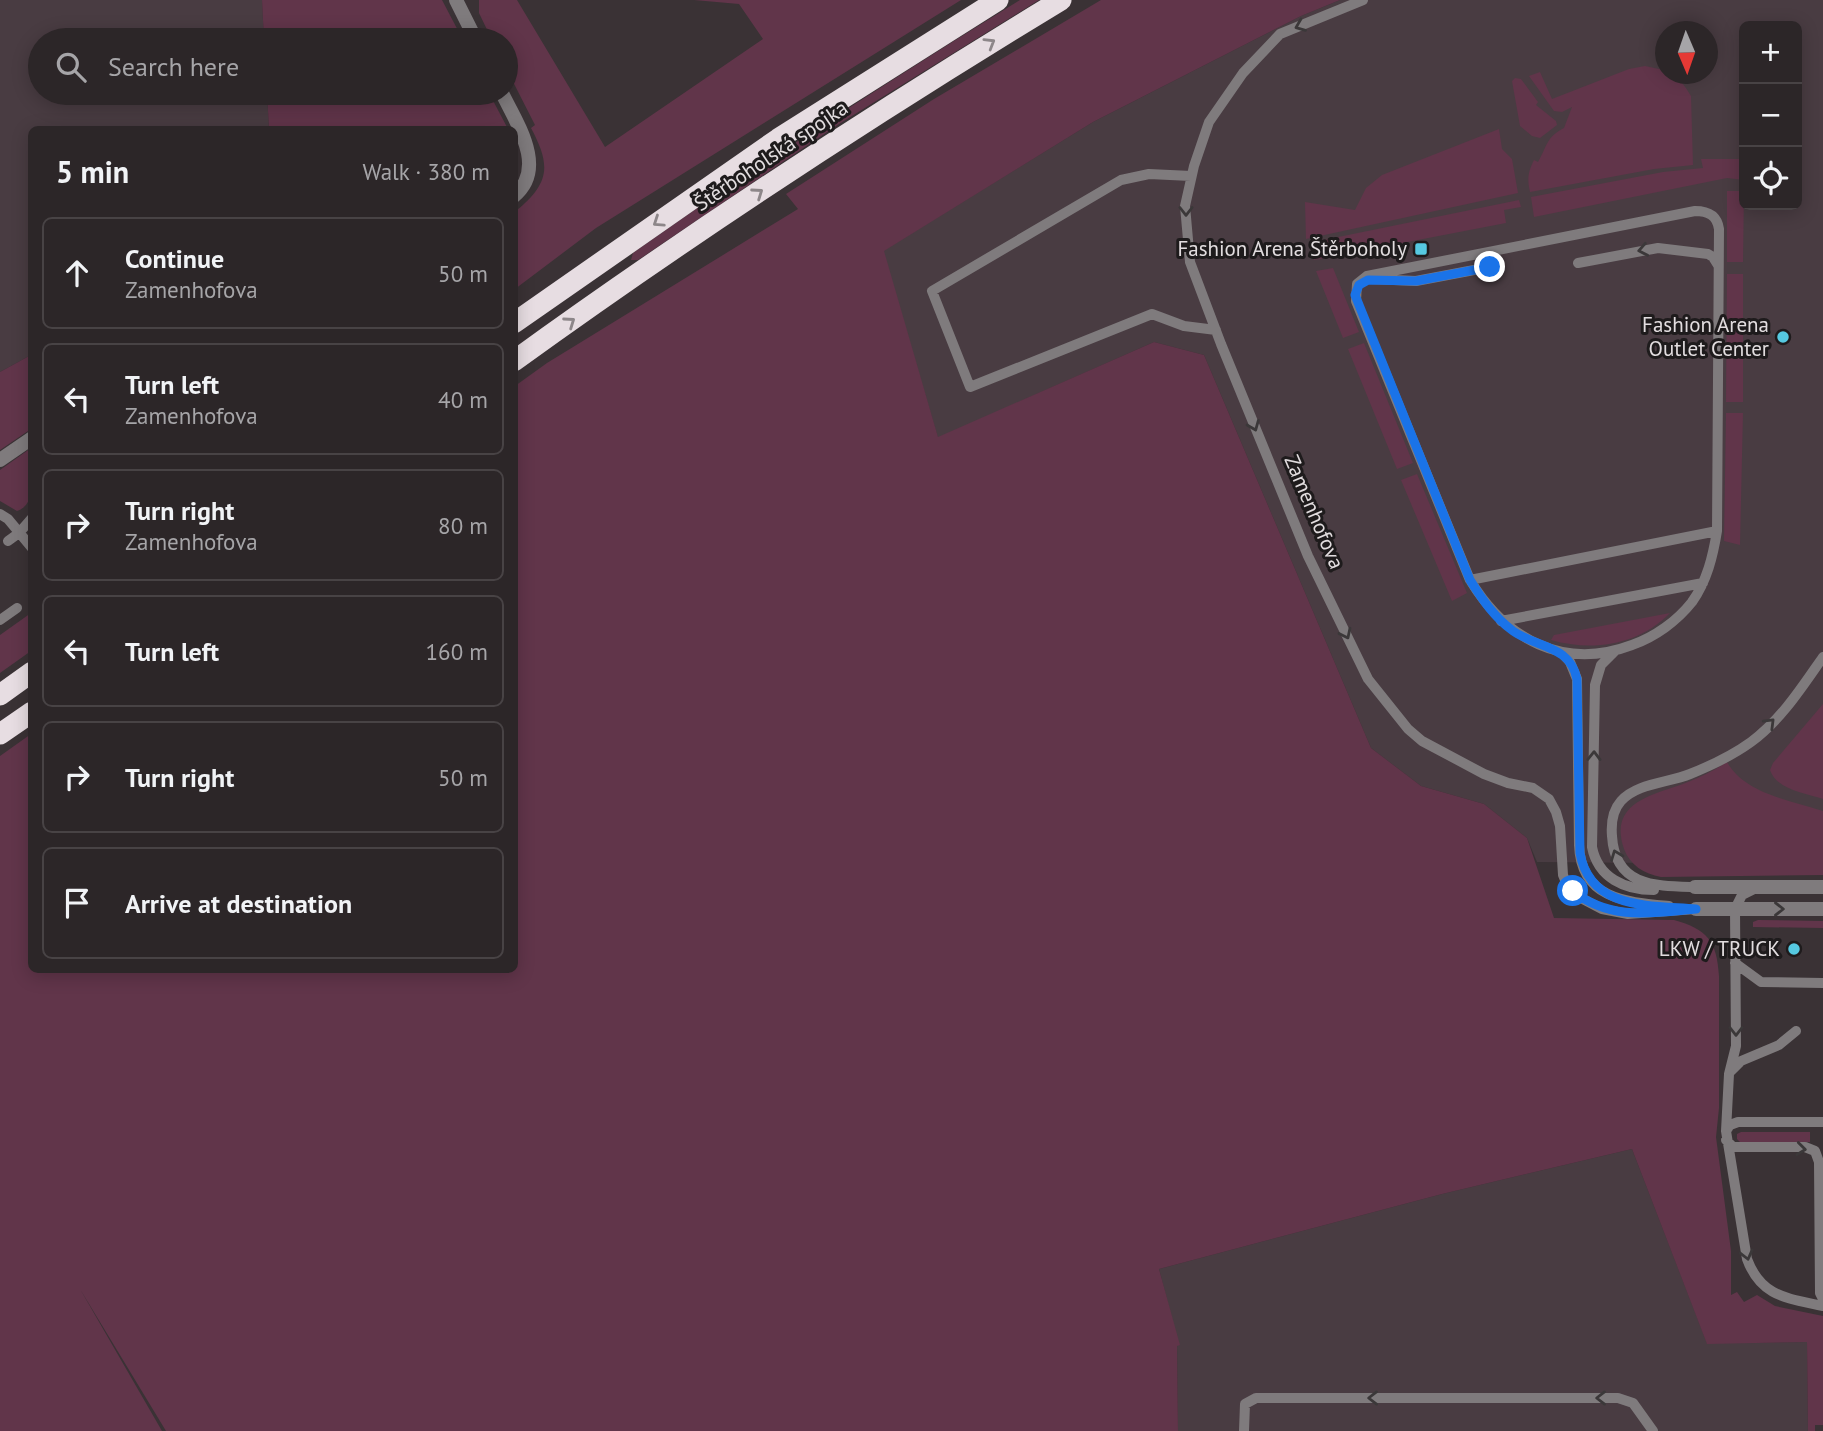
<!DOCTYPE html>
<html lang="en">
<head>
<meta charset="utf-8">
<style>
  :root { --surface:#2c2628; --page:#383234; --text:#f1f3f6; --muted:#a6a5a8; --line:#484345 }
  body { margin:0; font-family:"PT Sans",sans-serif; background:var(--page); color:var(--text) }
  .controls { position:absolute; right:21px; top:21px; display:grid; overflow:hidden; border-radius:10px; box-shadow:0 4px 18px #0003 }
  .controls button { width:63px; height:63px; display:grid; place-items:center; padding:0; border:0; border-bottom:2px solid var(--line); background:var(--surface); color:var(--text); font:35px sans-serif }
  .compass { position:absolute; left:1655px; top:21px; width:63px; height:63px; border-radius:50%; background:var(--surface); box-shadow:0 4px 18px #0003; rotate:178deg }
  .stop { position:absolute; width:21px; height:21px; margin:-16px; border:5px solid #1a73e8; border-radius:50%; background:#fff }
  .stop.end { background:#1a73e8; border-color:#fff; box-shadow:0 2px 7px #0008 }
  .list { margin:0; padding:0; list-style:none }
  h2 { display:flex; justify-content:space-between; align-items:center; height:91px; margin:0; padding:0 28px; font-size:30px }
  h2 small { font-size:23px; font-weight:400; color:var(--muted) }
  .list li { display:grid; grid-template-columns:46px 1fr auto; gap:21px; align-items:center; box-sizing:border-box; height:112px; margin:0 14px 14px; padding:0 14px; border:2px solid var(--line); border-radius:10px }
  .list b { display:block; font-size:26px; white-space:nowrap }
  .list p { margin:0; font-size:23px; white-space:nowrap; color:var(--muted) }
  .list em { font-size:23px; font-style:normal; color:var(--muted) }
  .icon { flex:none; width:38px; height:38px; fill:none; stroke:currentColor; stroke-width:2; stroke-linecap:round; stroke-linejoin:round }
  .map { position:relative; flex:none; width:1823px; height:1431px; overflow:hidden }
  .search { position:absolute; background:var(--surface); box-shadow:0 4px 18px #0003; left:28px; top:28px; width:490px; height:77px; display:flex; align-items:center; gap:18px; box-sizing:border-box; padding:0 24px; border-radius:38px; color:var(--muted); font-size:26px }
  .panel { position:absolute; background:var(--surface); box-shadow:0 4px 18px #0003; left:28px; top:126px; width:490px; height:847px; border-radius:10px }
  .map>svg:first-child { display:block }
  .built { fill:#493c42; fill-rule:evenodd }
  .green { fill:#61354a }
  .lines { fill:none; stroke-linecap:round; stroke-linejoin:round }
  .lane { stroke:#7f7b7d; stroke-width:10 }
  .street { stroke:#7f7b7d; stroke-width:14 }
  .highway { stroke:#e7dde2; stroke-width:21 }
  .oneway { stroke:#3b3839 }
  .oneway2 { stroke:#8d8689 }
  .route { stroke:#1a73e8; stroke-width:9 }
  .poi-dot { fill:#56c9e1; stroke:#1e1b1c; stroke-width:2.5 }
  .labels { text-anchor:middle; stroke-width:6; stroke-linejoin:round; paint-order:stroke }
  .street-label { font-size:21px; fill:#e2dddf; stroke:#1e1b1c }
  .poi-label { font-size:21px; fill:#e2dddf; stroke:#1e1b1c; text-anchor:end }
</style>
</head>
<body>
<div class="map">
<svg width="1823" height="1431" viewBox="0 0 1823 1431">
  <rect width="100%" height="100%" fill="#3a3235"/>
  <path class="built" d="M0 0H262L264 40H40V93H267L269 129 32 130 31 355 0 372Z
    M1340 0H1823V855L1657 863 1537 862 1527 838 1484 804 1421 786 1371 748 1204 355 1154 342 938 438 883 251 1093 122 1301 16ZM1744 26H1797V205H1744ZM1666 32H1708V74H1666Z
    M1632 1149 1707 1343 1807 1342 1808 1431H1178L1177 1345H1179L1159 1269 1442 1194Z"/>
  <path class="green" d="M262 0H442L463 40H264Z
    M479 0H517L605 147 763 39 739 4 694 0H961L596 228 515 289V212C549 184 552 167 531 128L535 125 506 68V40H492L479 13Z
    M1020 0H1039L839 124 638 260H631L633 253C759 164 889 81 1020 0Z
    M1101 0H1340L1301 16 1093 122 884 251 938 437 1154 342 1204 355 1371 748 1421 786 1484 804 1527 838 1554 918 1674 920C1707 929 1717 941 1719 976V1108L1716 1137 1731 1251V1295L1737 1292 1744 1302 1757 1295 1775 1306 1823 1316V1425H1815V1431H1808L1807 1342 1707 1344 1632 1149 1442 1194 1159 1269 1180 1345 1177 1346 1178 1431H166L80 1289 162 1431H0V756L31 734 32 970H514L515 386 547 363 798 209 786 194 934 99Z
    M1645 66 1664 70 1666 74C1678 75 1685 86 1691 96L1693 165 1654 169 1530 192C1527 179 1528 172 1534 160L1538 162C1547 147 1546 137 1564 128L1572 107 1562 112 1554 111 1529 76 1540 72 1552 99 1629 69Z
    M1515 78 1521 79 1538 102 1536 105 1556 121 1557 125 1540 138 1532 136 1520 126 1512 81Z
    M267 93H489L508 129H269Z
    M1499 129 1502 149 1512 159 1518 193 1306 239 1305 202 1355 210 1366 188 1382 175Z
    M1701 159H1744V180L1727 178 1534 217 1531 197 1663 172 1703 168Z
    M1727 191H1744L1743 262H1727Z
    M1519 200 1521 207 1504 210 1506 223 1314 260 1309 243Z
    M1333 268 1359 332 1343 338 1316 271Z
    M1727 274H1743V402H1726Z
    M1364 343 1413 463 1397 469 1348 349Z
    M31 355V429L0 450V372Z
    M1726 413H1743L1740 545 1724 541Z
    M31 448C32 467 39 504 17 511L0 501V470Z
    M1417 474 1467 593 1452 601 1401 480Z
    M31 613V651L0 673V635Z
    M1670 613C1639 645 1593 652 1551 640L1554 635Z
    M1823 704V799C1805 793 1777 790 1770 770L1773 763Z
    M1727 762C1745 794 1790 800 1823 811V875L1661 877C1644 874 1630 865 1624 849 1608 803 1652 795 1683 784 1699 778 1713 771 1727 762Z
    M1758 920 1823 921V928L1753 927V922Z
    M1741 1132H1810V1142H1740L1737 1139V1134Z"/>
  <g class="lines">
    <path class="lane" d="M1363 0 1280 34 1243 73 1209 122 1194 166 1185 206 1190 262 1221 344 1308 556 1368 679 1408 729 1422 741 1484 774 1508 783 1533 788 1549 799 1556 812 1560 826 1563 875 1567 885 1581 898 1602 909 1628 914 1696 909
      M1191 176 1149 174 1121 180 932 291 970 387 1152 314 1184 326 1216 330
      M1695 211C1708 211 1717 215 1719 229L1717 531C1713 556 1707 581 1692 602 1677 621 1655 637 1632 645 1563 671 1506 639 1470 580L1356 301 1357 284 1367 276Z
      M1578 263 1658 248 1708 254 1713 257 1718 265
      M1371 279 1416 281 1490 267
      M0 514 8 519 32 548
      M8 541 19 533 32 518
      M1470 580 1717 531
      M0 620 17 608
      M1501 621 1703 583
      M1614 652 1601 665 1595 685 1592 847C1598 878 1625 890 1654 890
      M1562 653 1570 662 1577 679 1579 845C1581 899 1625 902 1669 906
      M1695 887C1656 886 1615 887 1612 836 1611 824 1612 811 1621 801 1637 783 1668 783 1690 774 1710 766 1733 755 1751 742 1781 720 1802 687 1823 657
      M1756 888 1742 895 1735 909 1736 1046 1729 1074 1726 1131 1747 1259C1761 1297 1787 1298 1823 1306
      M1735 963 1761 982 1823 983
      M1731 1071 1741 1061 1779 1045 1796 1031
      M1726 1131 1730 1125 1738 1122H1823
      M1726 1140 1733 1147H1805L1815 1151 1819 1162 1820 1293 1823 1299
      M1244 1431 1245 1404 1256 1398H1618L1633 1403 1653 1431"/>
    <path class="street" d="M456 0 476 40
      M502 93C516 122 548 168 514 196
      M0 460 32 438
      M1695 887H1823
      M1696 909H1823"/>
    <path class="highway" d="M514 323 778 139 998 0
      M514 361C691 233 875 113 1061 0
      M0 695 32 672
      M0 734 32 712"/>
  </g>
  <defs><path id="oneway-chevron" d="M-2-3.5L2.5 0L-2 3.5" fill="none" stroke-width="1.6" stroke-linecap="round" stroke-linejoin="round" transform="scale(1.75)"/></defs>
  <g class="oneway">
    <use href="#oneway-chevron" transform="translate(1300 26) rotate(158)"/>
    <use href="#oneway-chevron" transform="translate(1186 211) rotate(90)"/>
    <use href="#oneway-chevron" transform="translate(1643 250) rotate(169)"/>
    <use href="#oneway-chevron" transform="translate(1254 426) rotate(68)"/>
    <use href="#oneway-chevron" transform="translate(1346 634) rotate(64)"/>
    <use href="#oneway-chevron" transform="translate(1770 723) rotate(-45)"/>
    <use href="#oneway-chevron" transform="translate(1594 756) rotate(-89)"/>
    <use href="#oneway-chevron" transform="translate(1616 855) rotate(-111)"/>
    <use href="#oneway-chevron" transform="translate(1779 909)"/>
    <use href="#oneway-chevron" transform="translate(1736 1031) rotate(90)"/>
    <use href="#oneway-chevron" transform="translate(1801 1149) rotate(7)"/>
    <use href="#oneway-chevron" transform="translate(1747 1255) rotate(76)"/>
    <use href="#oneway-chevron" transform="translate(1373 1398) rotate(-180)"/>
    <use href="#oneway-chevron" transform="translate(1601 1398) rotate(-180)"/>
  </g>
  <g class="oneway2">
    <use href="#oneway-chevron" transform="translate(990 43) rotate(-31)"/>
    <use href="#oneway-chevron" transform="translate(758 193) rotate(-35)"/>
    <use href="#oneway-chevron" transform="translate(658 222) rotate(146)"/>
    <use href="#oneway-chevron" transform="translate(570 322) rotate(-35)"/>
  </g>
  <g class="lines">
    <path class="route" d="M1490 267 1416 281 1368 280 1359 285 1355 295 1470 580C1482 599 1494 617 1513 631 1537 648 1570 645 1577 679L1580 853C1590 910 1650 905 1696 909 1652 913 1610 921 1573 891"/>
  </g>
  <g class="poi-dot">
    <rect x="1414" y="242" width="14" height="14" rx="3.5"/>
    <circle cx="1783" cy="337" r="7"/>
    <circle cx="1794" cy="949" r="7"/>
  </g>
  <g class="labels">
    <g class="street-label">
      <text transform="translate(771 156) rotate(-34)" y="7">Štěrboholská spojka</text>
      <text transform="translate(1314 512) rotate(67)" y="7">Zamenhofova</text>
    </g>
    <g class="poi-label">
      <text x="1407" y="256">Fashion Arena Štěrboholy</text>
      <text x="1769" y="332">Fashion Arena<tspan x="1769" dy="24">Outlet Center</tspan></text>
      <text x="1780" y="956">LKW / TRUCK</text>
    </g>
  </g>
</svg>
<div class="controls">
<button>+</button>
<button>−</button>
<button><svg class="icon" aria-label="locate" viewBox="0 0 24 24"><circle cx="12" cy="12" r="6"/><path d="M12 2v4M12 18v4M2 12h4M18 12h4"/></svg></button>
</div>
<svg class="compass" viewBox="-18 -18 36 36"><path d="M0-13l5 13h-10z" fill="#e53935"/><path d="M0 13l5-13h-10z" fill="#a6a5a8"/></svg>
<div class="stop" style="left:1573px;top:891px"></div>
<div class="stop end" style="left:1490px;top:267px"></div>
<div class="search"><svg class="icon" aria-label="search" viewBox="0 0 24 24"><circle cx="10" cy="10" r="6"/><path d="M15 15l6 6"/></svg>Search here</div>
<section class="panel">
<h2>5 min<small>Walk · 380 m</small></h2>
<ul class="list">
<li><svg class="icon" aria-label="ahead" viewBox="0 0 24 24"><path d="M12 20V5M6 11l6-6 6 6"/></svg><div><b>Continue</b><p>Zamenhofova</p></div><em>50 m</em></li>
<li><svg class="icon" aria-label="left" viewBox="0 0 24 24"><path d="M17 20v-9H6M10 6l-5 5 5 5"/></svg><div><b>Turn left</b><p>Zamenhofova</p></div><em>40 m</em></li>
<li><svg class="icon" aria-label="right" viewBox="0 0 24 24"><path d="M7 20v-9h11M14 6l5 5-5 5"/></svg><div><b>Turn right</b><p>Zamenhofova</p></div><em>80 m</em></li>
<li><svg class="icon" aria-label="left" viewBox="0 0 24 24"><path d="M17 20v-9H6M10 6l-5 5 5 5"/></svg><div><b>Turn left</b></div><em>160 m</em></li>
<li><svg class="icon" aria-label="right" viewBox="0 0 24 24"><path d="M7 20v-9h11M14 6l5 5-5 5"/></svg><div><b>Turn right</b></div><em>50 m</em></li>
<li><svg class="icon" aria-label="arrive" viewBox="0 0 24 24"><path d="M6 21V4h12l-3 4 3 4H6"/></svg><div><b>Arrive at destination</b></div></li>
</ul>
</section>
</div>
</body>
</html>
